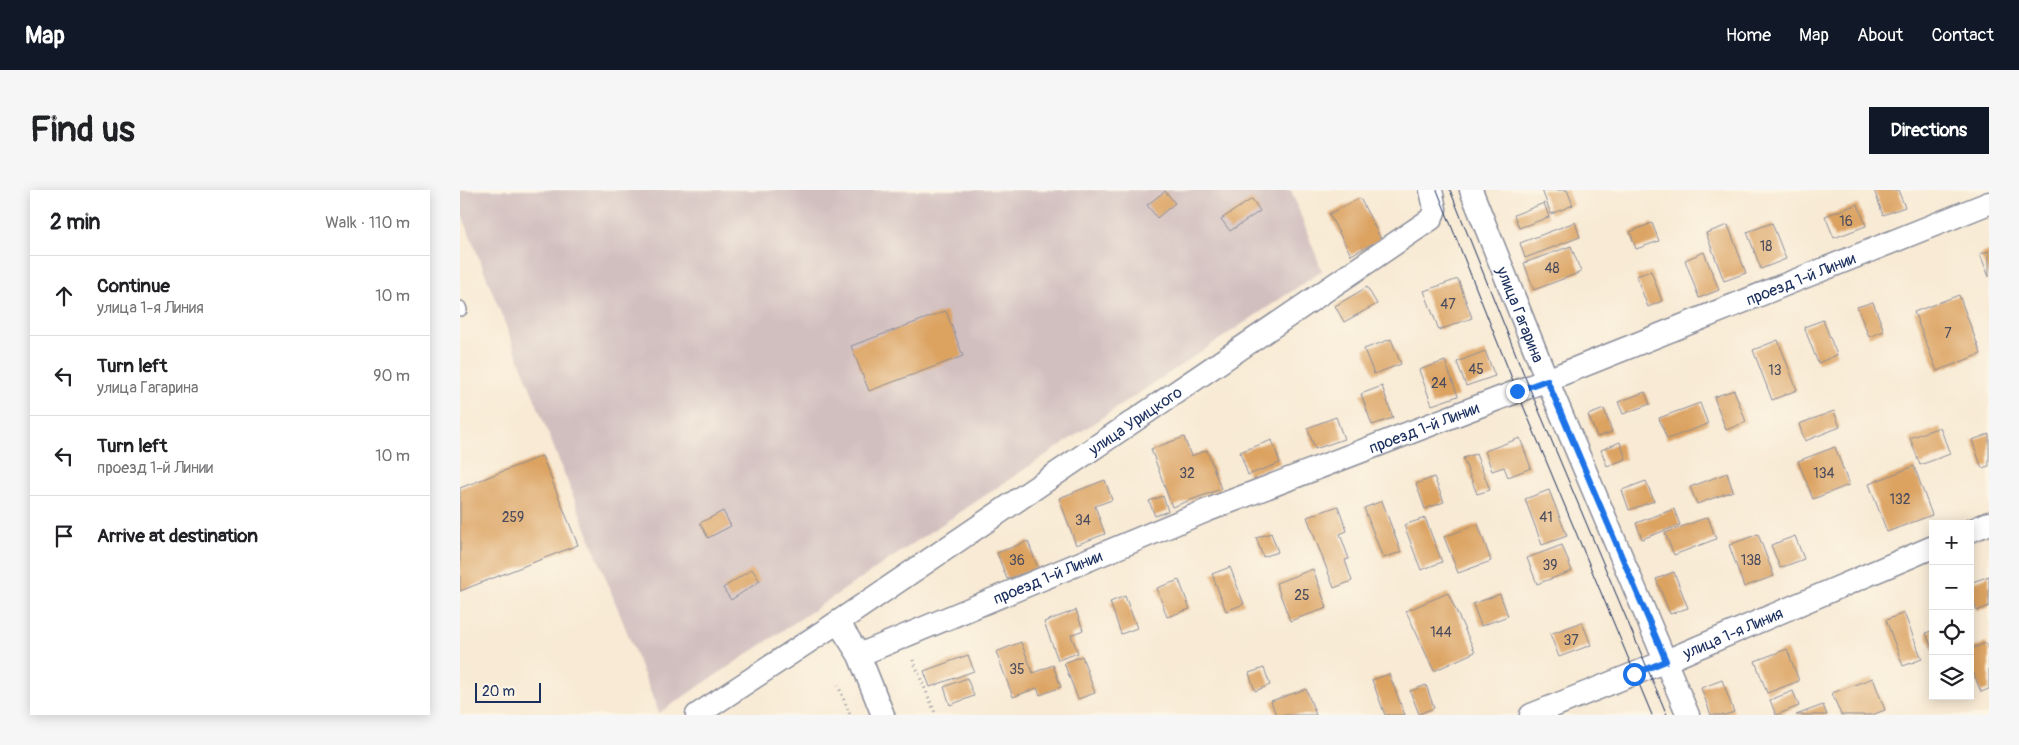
<!DOCTYPE html>
<html lang="en">
<head>
<meta charset="utf-8">
<style>
  :root { --surface:#fff; --page:#f6f6f6; --text:#202124; --muted:#757577; --line:#e0e0e0; --accent:#111827 }
  body { margin:0; font-family:Pangolin,sans-serif; background:var(--page); color:var(--text) }
  .controls { position:absolute; right:15px; bottom:15px; display:grid; overflow:hidden; border-radius:0px; box-shadow:0 2px 12px #0003 }
  .controls button { width:45px; height:45px; display:grid; place-items:center; padding:0; border:0; border-bottom:1px solid var(--line); background:var(--surface); color:var(--text); font:25px sans-serif }
  .scale { position:absolute; left:15px; bottom:12px; width:66px; box-sizing:border-box; padding-left:5px; border:2px solid #1b2f5e; border-top:0; font-size:14px; line-height:18px; white-space:nowrap; color:#1b2f5e; -webkit-text-stroke:4px #fcf5e5; paint-order:stroke }
  .stop { position:absolute; width:15px; height:15px; margin:-11px; border:4px solid #1a73e8; border-radius:50%; background:#fff }
  .stop.end { background:#1a73e8; border-color:#fff; box-shadow:0 1px 5px #0008 }
  .list { margin:0; padding:0; list-style:none }
  h2 { display:flex; justify-content:space-between; align-items:center; height:65px; margin:0; padding:0 20px; font-size:21px }
  h2 small { font-size:16px; font-weight:400; color:var(--muted) }
  .list li { display:grid; grid-template-columns:32px 1fr auto; gap:15px; align-items:center; box-sizing:border-box; height:80px; padding:0 20px; border-top:1px solid var(--line) }
  .list b { display:block; font-size:19px; white-space:nowrap }
  .list p { margin:0; font-size:16px; white-space:nowrap; color:var(--muted) }
  .list em { font-size:16px; font-style:normal; color:var(--muted) }
  .icon { flex:none; width:28px; height:28px; fill:none; stroke:currentColor; stroke-width:2; stroke-linecap:round; stroke-linejoin:round }
  .map { position:relative; flex:none; width:1529px; height:525px; overflow:hidden; border-radius:0px }
  header { display:flex; align-items:center; gap:30px; box-sizing:border-box; height:70px; padding:0 25px; background:var(--accent); color:#fff }
  header strong { font-size:24px }
  nav { display:flex; gap:28px; margin-inline-start:auto; font-size:18px }
  .intro { display:flex; align-items:center; justify-content:space-between; box-sizing:border-box; height:120px; padding:0 30px }
  h1 { margin:0; font-size:35px }
  .button { padding:12px 22px; border-radius:0px; background:var(--accent); color:#fff; font-size:18px; font-weight:700 }
  main { display:flex; gap:30px; padding:0 30px }
  aside { flex:1; background:var(--surface); border-radius:0px; box-shadow:0 2px 12px #0003 }
  .map>svg:first-child { display:block }
  .industrial { fill:#d1bfbf }
  .building { fill:#dba260 }
  .lines { fill:none; stroke-linecap:round; stroke-linejoin:round }
  .lane-casing { stroke:#8a8c99; stroke-width:14 }
  .street-casing { stroke:#8a8c99; stroke-width:25 }
  .path { stroke:#8a8c99; stroke-width:3; stroke-dasharray:1 4; stroke-linecap:butt }
  .lane { stroke:#fff; stroke-width:11 }
  .street { stroke:#fff; stroke-width:22 }
  .tram { stroke:#1b2f5e; stroke-width:1 }
  .route { stroke:#1a73e8; stroke-width:6 }
  .labels { text-anchor:middle; stroke-width:4; stroke-linejoin:round; paint-order:stroke }
  .number-label { font-size:14px; fill:#4b4c5e }
  .street-label { font-size:16px; fill:#1b2f5e; stroke:#fcf5e5 }
</style>
</head>
<body>
<header>
<strong>Map</strong>
<nav><a>Home</a><a>Map</a><a>About</a><a>Contact</a></nav>
</header>
<div class="intro"><h1>Find us</h1><a class="button">Directions</a></div>
<main>
<aside>
<h2>2 min<small>Walk · 110 m</small></h2>
<ul class="list">
<li><svg class="icon" aria-label="ahead" viewBox="0 0 24 24"><path d="M12 20V5M6 11l6-6 6 6"/></svg><div><b>Continue</b><p>улица 1-я Линия</p></div><em>10 m</em></li>
<li><svg class="icon" aria-label="left" viewBox="0 0 24 24"><path d="M17 20v-9H6M10 6l-5 5 5 5"/></svg><div><b>Turn left</b><p>улица Гагарина</p></div><em>90 m</em></li>
<li><svg class="icon" aria-label="left" viewBox="0 0 24 24"><path d="M17 20v-9H6M10 6l-5 5 5 5"/></svg><div><b>Turn left</b><p>проезд 1-й Линии</p></div><em>10 m</em></li>
<li><svg class="icon" aria-label="arrive" viewBox="0 0 24 24"><path d="M6 21V4h12l-3 4 3 4H6"/></svg><div><b>Arrive at destination</b></div></li>
</ul>
</aside>
<div class="map">
<svg width="1529" height="525" viewBox="0 0 1529 525">
  <rect width="100%" height="100%" fill="#fcf5e5"/>
  <filter id="ink" filterUnits="userSpaceOnUse"><feTurbulence type="fractalNoise" baseFrequency=".02" numOctaves="2"/><feDisplacementMap in="SourceGraphic" scale="10" xChannelSelector="R" yChannelSelector="G"/><feConvolveMatrix kernelMatrix="1 2 1 2 8 2 1 2 1" color-interpolation-filters="sRGB"/></filter>
  <filter id="wash" filterUnits="userSpaceOnUse"><feTurbulence type="fractalNoise" baseFrequency=".0096" numOctaves="4" result="noise"/><feDisplacementMap in="SourceGraphic" scale="20" xChannelSelector="R" yChannelSelector="G"/><feGaussianBlur stdDeviation="1.12" result="paint"/><feColorMatrix in="noise" values="0 0 0 0 0 0 0 0 0 0 0 0 0 0 0 0 0 1.4 0 .05"/><feComposite in="paint" operator="in"/></filter>
  <g filter="url(#wash)">
    <rect width="100%" height="100%" fill="#f8ead4"/>
    <path class="industrial" d="M0 0H831L862 81 199 523 0 20Z"/>
    <g id="blocks">
      <path class="building" d="M1082 0H1107L1113 15 1091 24Z
        M1414 0H1438L1445 17 1423 25Z
        M705 1 715 13 697 28 687 15Z
        M900 8 921 49 891 65 869 24Z
        M792 9 800 21 770 41 761 29Z
        M1084 13 1089 27 1059 38 1054 25Z
        M1398 14 1406 36 1374 48 1365 26Z
        M1115 32 1120 47 1065 68 1060 53Z
        M1192 33 1199 51 1176 59 1170 42Z
        M1312 33 1326 69 1301 79 1287 42Z
        M1268 35 1286 83 1264 91 1246 43Z
        M1111 56 1121 82 1074 100 1064 73Z
        M1529 61V87L1520 64Z
        M1244 62 1259 100 1239 108 1225 70Z
        M1191 81 1202 111 1188 117 1176 86Z
        M998 89 1012 128 979 140 964 101Z
        M907 97 917 114 884 132 875 116Z
        M1499 105 1521 164 1477 181 1454 122Z
        M1413 112 1424 141 1409 147 1397 117Z
        M486 121 503 166 409 201 391 156Z
        M1363 130 1377 165 1358 173 1344 137Z
        M931 149 941 174 914 184 904 159Z
        M1318 150 1337 200 1312 210 1293 160Z
        M1025 161 1035 186 1006 196 997 172Z
        M985 171 998 206 972 215 959 180Z
        M922 196 933 228 912 235 901 204Z
        M1274 200 1286 232 1266 240 1254 207Z
        M1185 202 1190 214 1163 224 1158 212Z
        M1240 213 1248 234 1207 249 1199 228Z
        M1144 219 1152 242 1137 247 1128 225Z
        M1374 221 1380 237 1345 251 1339 234Z
        M876 227 884 249 855 259 847 238Z
        M1480 237 1490 264 1460 275 1450 248Z
        M1529 244V276L1522 278 1512 250Z
        M724 247 731 266 747 260 761 299 712 317 691 259Z
        M1060 248 1071 278 1048 287 1044 277 1032 281 1025 261Z
        M812 250 820 273 788 285 780 262Z
        M1160 252 1166 269 1147 276 1141 260Z
        M1375 257 1389 295 1353 309 1338 271Z
        M1016 264 1030 300 1017 304 1003 268Z
        M82 266 118 355 0 401V298Z
        M1454 276 1472 325 1427 342 1409 294Z
        M1267 283 1273 301 1237 314 1230 297Z
        M974 287 984 312 965 319 956 294Z
        M645 290 652 310 635 316 645 344 616 355 599 308Z
        M1186 291 1194 311 1169 320 1162 300Z
        M1089 300 1107 346 1082 355 1065 309Z
        M703 306 708 321 695 326 689 311Z
        M922 311 941 362 923 368 904 318Z
        M878 316 887 341 880 344 889 369 885 370 892 391 874 398 847 327Z
        M1214 319 1220 335 1182 349 1176 333Z
        M263 321 271 336 248 348 240 333Z
        M1248 327 1256 349 1214 365 1205 343Z
        M965 328 982 372 961 380 944 335Z
        M1018 334 1031 371 998 383 984 347Z
        M811 343 818 362 803 367 796 348Z
        M1298 344 1314 386 1284 397 1269 355Z
        M1335 346 1344 369 1320 378 1311 355Z
        M568 351 578 378 547 389 537 363Z
        M1102 355 1112 381 1077 394 1067 368Z
        M770 377 784 414 766 421 752 384Z
        M292 379 300 391 271 410 263 398Z
        M853 379 867 418 830 431 816 393Z
        M1214 382 1228 418 1210 424 1196 389Z
        M1529 386V416L1517 421 1510 403V393Z
        M719 390 730 419 707 427 697 398Z
        M988 403 1015 462 974 481 946 421Z
        M1040 404 1048 426 1021 436 1013 414Z
        M665 406 677 438 661 444 650 412Z
        M616 420 623 440 611 445 618 463 598 470 584 432Z
        M1444 423 1462 469 1443 476 1426 430Z
        M1122 432 1131 455 1099 467 1090 444Z
        M1473 440V461L1466 443Z
        M561 452 573 483 593 475 601 497 580 505 577 498 553 507 536 462Z
        M1526 453 1529 462V499L1521 502 1510 474V459Z
        M1327 459 1339 491 1307 503 1295 471Z
        M508 465 514 481 470 497 464 481Z
        M622 466 635 503 618 509 604 473Z
        M804 478 810 495 795 501 789 483Z
        M929 484 945 525H925L912 490Z
        M507 488 514 506 490 515 484 497Z
        M1413 488 1425 520 1412 525H1381L1372 503Z
        M1262 490 1274 522 1265 525H1251L1241 498Z
        M966 495 974 518 959 524 950 501Z
        M846 499 856 525H816L811 511Z
        M1333 501 1339 516 1316 525 1310 510Z
        M1363 515 1367 525H1336Z"/>
    </g>
  </g>
  <g filter="url(#ink)">
    <use href="#blocks" fill-opacity="0" stroke="#8a8c99" stroke-width="1"/>
    <g class="lines">
      <defs>
        <path id="lane" d="M0 117 1 120"/>
        <g id="street">
          <path id="s1" d="M1011 0 1087 190 1228 525"/>
          <path d="M1510 341 1529 333"/>
          <path d="M378 432 399 465 423 525"/>
          <path id="s2" d="M399 465 748 320 1087 190 1529 13"/>
          <path id="s3" d="M237 525 378 432 971 29 975 19 971 0"/>
          <path id="s4" d="M1071 525 1206 471 1473 357"/>
        </g>
      </defs>
      <use href="#lane" class="lane-casing"/>
      <use href="#street" class="street-casing"/>
      <path class="path" d="M453 470 476 525
        M378 495 390 525"/>
      <use href="#lane" class="lane"/>
      <use href="#street" class="street"/>
      <path class="tram" d="M977 0 1057 201 1192 525
        M990 0 1069 197 1207 525"/>
    </g>
  </g>
  <g class="lines" filter="url(#ink)">
    <path class="route" d="M1057 201 1087 190 1206 471 1174 484"/>
  </g>
  <g class="labels">
    <g class="number-label">
      <text x="1386" y="36">16</text>
      <text x="1306" y="61">18</text>
      <text x="1092" y="83">48</text>
      <text x="988" y="119">47</text>
      <text x="1488" y="148">7</text>
      <text x="1016" y="184">45</text>
      <text x="1315" y="185">13</text>
      <text x="979" y="198">24</text>
      <text x="727" y="288">32</text>
      <text x="1364" y="288">134</text>
      <text x="1440" y="314">132</text>
      <text x="53" y="332">259</text>
      <text x="1086" y="332">41</text>
      <text x="623" y="335">34</text>
      <text x="557" y="375">36</text>
      <text x="1291" y="375">138</text>
      <text x="1090" y="380">39</text>
      <text x="842" y="410">25</text>
      <text x="981" y="447">144</text>
      <text x="1111" y="455">37</text>
      <text x="557" y="484">35</text>
    </g>
    <g class="street-label">
      <text dy="6" stroke="none"><textPath href="#s2" startOffset="1014">проезд 1-й Линии</textPath></text>
      <text dy="6" stroke="none"><textPath href="#s1" startOffset="134">улица Гагарина</textPath></text>
      <text dy="6" stroke="none"><textPath href="#s3" startOffset="528">улица Урицкого</textPath></text>
      <text dy="6" stroke="none"><textPath href="#s2" startOffset="609">проезд 1-й Линии</textPath></text>
      <text dy="6" stroke="none"><textPath href="#s2" startOffset="204">проезд 1-й Линии</textPath></text>
      <text dy="6" stroke="none"><textPath href="#s4" startOffset="218">улица 1-я Линия</textPath></text>
    </g>
  </g>
</svg>
<div class="controls">
<button>+</button>
<button>−</button>
<button><svg class="icon" aria-label="locate" viewBox="0 0 24 24"><circle cx="12" cy="12" r="6"/><path d="M12 2v4M12 18v4M2 12h4M18 12h4"/></svg></button>
<button><svg class="icon" aria-label="layers" viewBox="0 0 24 24"><path d="M12 4l9 5-9 5-9-5zM3 14l9 5 9-5"/></svg></button>
</div>
<div class="scale">20 m</div>
<div class="stop" style="left:1174px;top:484px"></div>
<div class="stop end" style="left:1057px;top:201px"></div>
</div>
</main>
</body>
</html>
